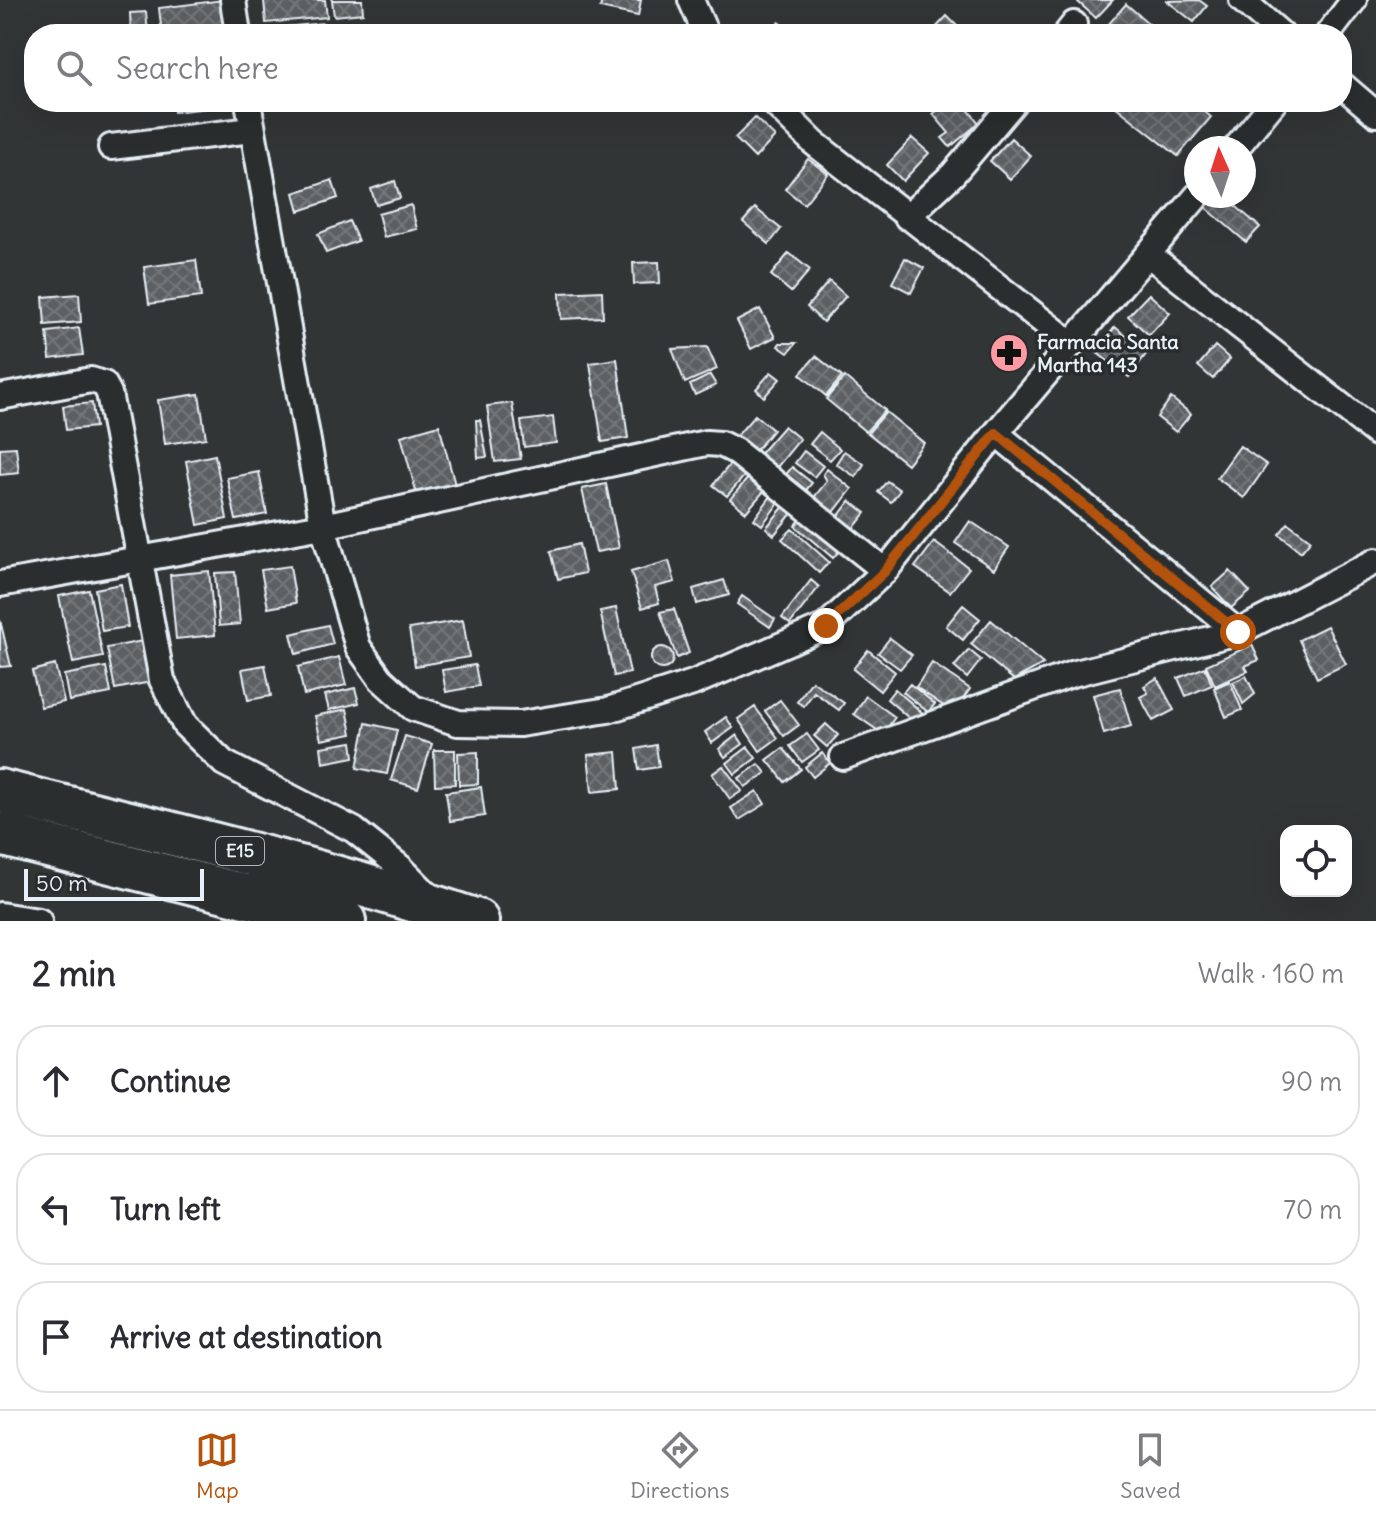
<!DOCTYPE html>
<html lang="en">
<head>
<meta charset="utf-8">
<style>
  :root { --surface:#fff; --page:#f7f7f7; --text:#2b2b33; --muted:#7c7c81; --line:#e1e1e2; --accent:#b45309 }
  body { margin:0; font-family:Delius,sans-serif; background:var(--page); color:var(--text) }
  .controls { position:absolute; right:24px; bottom:24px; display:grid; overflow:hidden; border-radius:16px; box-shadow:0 8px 32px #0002 }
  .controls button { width:72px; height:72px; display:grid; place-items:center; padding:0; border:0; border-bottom:2px solid var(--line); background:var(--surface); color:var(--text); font:40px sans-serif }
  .compass { position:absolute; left:1184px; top:136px; width:72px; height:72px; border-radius:50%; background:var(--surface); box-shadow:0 8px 32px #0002; rotate:357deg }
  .scale { position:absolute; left:24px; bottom:20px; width:180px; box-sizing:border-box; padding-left:8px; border:4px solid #e8f1f8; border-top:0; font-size:22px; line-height:28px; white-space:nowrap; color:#e8f1f8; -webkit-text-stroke:6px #2a2d2e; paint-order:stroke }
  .stop { position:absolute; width:24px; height:24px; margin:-18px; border:6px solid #b45309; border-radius:50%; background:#fff }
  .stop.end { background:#b45309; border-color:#fff; box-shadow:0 2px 8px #0008 }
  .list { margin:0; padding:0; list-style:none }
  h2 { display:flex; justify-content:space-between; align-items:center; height:104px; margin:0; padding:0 32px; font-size:34px }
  h2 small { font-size:26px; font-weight:400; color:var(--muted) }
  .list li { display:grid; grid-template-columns:52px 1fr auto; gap:24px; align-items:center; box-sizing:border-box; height:112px; margin:0 16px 16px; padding:0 16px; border:2px solid var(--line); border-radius:32px }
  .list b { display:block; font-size:30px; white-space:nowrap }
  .list em { font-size:26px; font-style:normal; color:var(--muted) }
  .icon { flex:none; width:44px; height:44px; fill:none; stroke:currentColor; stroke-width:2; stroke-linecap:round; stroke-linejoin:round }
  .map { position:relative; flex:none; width:1376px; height:921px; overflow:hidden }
  .search { position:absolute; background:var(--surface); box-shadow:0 8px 32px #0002; left:24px; right:24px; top:24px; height:88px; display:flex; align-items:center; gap:20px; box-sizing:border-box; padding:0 28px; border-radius:32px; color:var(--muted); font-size:30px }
  .sheet { height:488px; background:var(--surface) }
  nav { display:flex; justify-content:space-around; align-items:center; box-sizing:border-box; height:112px; border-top:2px solid var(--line); background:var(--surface); font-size:22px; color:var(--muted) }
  nav a { display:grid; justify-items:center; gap:4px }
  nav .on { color:var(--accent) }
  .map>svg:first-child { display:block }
  .building { fill:url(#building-cross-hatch); stroke:#e8f1f8; stroke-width:2 }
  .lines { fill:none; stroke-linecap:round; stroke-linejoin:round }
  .minor-casing { stroke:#e8f1f8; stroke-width:30 }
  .trunk-casing { stroke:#e8f1f8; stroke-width:48 }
  .minor { stroke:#2a2d2e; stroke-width:24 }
  .trunk { stroke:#2a2d2e; stroke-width:42 }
  .route { stroke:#b45309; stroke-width:10 }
  .labels { text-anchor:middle; stroke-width:7; stroke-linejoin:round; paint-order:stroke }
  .shield { fill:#2a2d2e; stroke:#afb6bb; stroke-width:2 }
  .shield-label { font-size:18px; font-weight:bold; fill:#e8f1f8 }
  .poi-label { font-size:20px; font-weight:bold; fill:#e8f1f8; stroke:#2a2d2e; text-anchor:start }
</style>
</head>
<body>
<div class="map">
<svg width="1376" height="921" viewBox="0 0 1376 921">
  <defs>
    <pattern id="building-cross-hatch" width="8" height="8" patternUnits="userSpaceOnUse" patternTransform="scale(2)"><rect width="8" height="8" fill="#5c6063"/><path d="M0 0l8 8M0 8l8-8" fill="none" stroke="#73777a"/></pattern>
  </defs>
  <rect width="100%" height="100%" fill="#323536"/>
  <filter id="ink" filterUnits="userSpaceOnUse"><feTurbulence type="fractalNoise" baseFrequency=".0125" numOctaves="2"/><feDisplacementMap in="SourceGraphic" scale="16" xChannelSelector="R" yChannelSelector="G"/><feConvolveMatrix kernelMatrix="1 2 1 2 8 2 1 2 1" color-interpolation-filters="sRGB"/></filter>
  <g filter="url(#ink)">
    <path class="building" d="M223 0 227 33 162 34 159 8Z
      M264 0H325L327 17 266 23Z
      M332 0H362L363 13 334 16Z
      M602 0H641L638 16 600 8Z
      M1080 0H1113L1096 18 1078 2Z
      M1199 0 1207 6 1194 22 1167 1Z
      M1126 4 1161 34H1117L1107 26Z
      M146 12 148 34H131L130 13Z
      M947 16 959 28 953 34H930Z
      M779 22 792 34H768Z
      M323 23 325 34H267L266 29Z
      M173 102H234V105L174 112Z
      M947 102H962L979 123 950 147 942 138 949 133 933 114Z
      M1110 102H1193L1211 117 1178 156Z
      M755 118 775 137 755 158 735 138Z
      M912 138 929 153 903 181 887 165Z
      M1011 138 1031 156 1010 179 990 161Z
      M808 159 828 174 804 204 785 189Z
      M332 180 338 198 299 211 294 193Z
      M395 181 400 198 376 205 371 189Z
      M1214 196H1224L1260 227 1246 242 1205 207Z
      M411 205 417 229 384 237 378 214Z
      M755 208 781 229 769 244 743 222Z
      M349 221 358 241 326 253 318 234Z
      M789 253 810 270 791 292 771 275Z
      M905 258 924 268 911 293 892 283Z
      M196 260 201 297 149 304 144 267Z
      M659 262 660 283 634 284 633 263Z
      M829 281 846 296 823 322 807 307Z
      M602 291 603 317 561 319 560 293Z
      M79 294 81 322 45 325 43 297Z
      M1149 294 1170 313 1149 335 1128 316Z
      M760 309 775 337 751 349 737 321Z
      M1115 327 1147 353 1129 377 1096 352Z
      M79 328 83 355 50 359 47 332Z
      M780 343H796L788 353 778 346Z
      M1215 346 1230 359 1213 379 1198 366Z
      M707 347 717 369 685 383 672 349Z
      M816 356 842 377 826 396 800 374Z
      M617 359 628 438 602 442 590 363Z
      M771 372 780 379 764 397 756 389Z
      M710 375 716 385 695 395 690 385Z
      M845 377 885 410 866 432 826 399Z
      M199 394 206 438 165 444 158 400Z
      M1171 398 1191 414 1176 432 1157 417Z
      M92 403 95 427 66 430 63 406Z
      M512 403 521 459 495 462 487 406Z
      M886 412 924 443 907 464 868 433Z
      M755 415 773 430 752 455 734 439Z
      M553 417 556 443 524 447 521 421Z
      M476 420H480L487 457 478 458Z
      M439 425 455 485 417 495 401 436Z
      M784 426 800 439 773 472 756 458Z
      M820 432 840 449 830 460 810 444Z
      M1240 446 1267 465 1244 498 1217 478Z
      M16 447 19 473 0 475V448Z
      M804 451 823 466 814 477 795 463Z
      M844 451 864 464 856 477 836 464Z
      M215 455 227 519 198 525 186 461Z
      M731 463 745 475 727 496 713 485Z
      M792 467 812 483 803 494 783 478Z
      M827 469 852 489 831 516 811 501 827 481 823 474Z
      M259 472 267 514 236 520 227 478Z
      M749 477 765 490 746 512 730 499Z
      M887 481 900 490 891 502 878 492Z
      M606 484 619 548 596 552 582 489Z
      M772 495 780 501 762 525 754 519Z
      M850 501 866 513 852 530 837 518Z
      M785 505 793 512 774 535 766 528Z
      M802 518 840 550 833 558 795 526Z
      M970 521 1009 547 994 569 955 543Z
      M1288 523 1311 540 1301 552 1279 534Z
      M792 529 829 562 819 573 782 539Z
      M934 542 969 568 950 592 915 567Z
      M579 544 585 573 558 579 551 551Z
      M669 561 675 582 655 587 659 603 642 608 631 572Z
      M290 566 296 603 268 608 261 570Z
      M209 571 215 635 176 639 170 575Z
      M1230 571 1250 592 1231 608 1212 587Z
      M235 572 240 624 219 626 215 573Z
      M724 580 729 595 697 604 693 589Z
      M811 580 819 587 790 624 782 618Z
      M121 584 128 627 102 631 95 589Z
      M89 590 103 657 73 663 59 596Z
      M742 596 775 619 770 627 737 604Z
      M963 605 980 619 963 640 946 626Z
      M616 608 630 673 614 676 600 611Z
      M674 609 689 653 677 658 660 612Z
      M0 620 11 666 0 667Z
      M463 620 469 657 415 666 409 629Z
      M991 620 1043 664 1014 680 971 644Z
      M328 625 333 644 296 654 291 634Z
      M1327 626 1346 664 1317 678 1299 640Z
      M890 638 912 655 900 669 878 653Z
      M148 640 156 681 115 689 107 648Z
      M1252 645 1259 660 1245 666 1248 671 1215 686 1206 665Z
      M651 658a11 11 0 1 1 22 0a11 11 0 1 1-22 0Z
      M868 650 895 672 880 691 853 669Z
      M969 650 981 660 967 678 954 667Z
      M339 657 346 685 304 695 298 667Z
      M932 663 970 689 960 703 948 709 916 687Z
      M55 665 64 702 41 707 32 671Z
      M265 665 271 696 248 700 242 669Z
      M475 665 479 686 446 692 442 670Z
      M106 667 111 693 69 701 64 675Z
      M1205 667 1212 685 1186 696 1178 678Z
      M1246 676 1255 694 1243 704 1233 682Z
      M1157 678 1174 710 1153 721 1140 697 1148 693 1144 686Z
      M812 681 844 703 839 710 814 692 804 706 797 702Z
      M1230 681 1242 710 1226 717 1214 688Z
      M910 684 935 704 928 712 903 692Z
      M355 688 359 703 329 710 325 695Z
      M1120 688 1131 726 1104 734 1093 695Z
      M895 689 925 715 917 725 887 699Z
      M866 696 895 717 883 734 854 714Z
      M780 700 799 725 784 736 765 711Z
      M755 707 778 738 760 751 738 719Z
      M347 709 352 734 321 740 315 716Z
      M726 717 733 728 712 743 705 732Z
      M366 723 397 730 387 774 357 768Z
      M826 724 838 735 827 747 814 736Z
      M807 734 819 750 802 762 790 746Z
      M737 735 743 744 725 757 719 749Z
      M405 736 432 744 418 788 391 780Z
      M352 742 354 757 323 763 321 747Z
      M656 745 659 767 639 770 636 749Z
      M748 747 756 758 735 774 727 763Z
      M783 748 801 769 785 782 767 760Z
      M434 750H455V784L435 785Z
      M478 752V784L459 785 458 753Z
      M617 752 620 789 592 792 588 755Z
      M822 753 830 763 813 777 805 767Z
      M759 764 766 773 745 787 739 778Z
      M723 766 742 791 730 799 712 774Z
      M481 787 485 816 450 821 446 792Z
      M757 791 765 804 739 820 731 808Z"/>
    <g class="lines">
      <defs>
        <path id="minor" d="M233 0 238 34
          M691 0 706 34
          M1242 0 1281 34
          M1066 34 1074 24
          M1328 34 1354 0
          M1342 85 1376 114
          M248 102 323 526 358 647 381 679 413 708 458 723 520 724 608 710 693 683 826 626 885 571 996 433 1197 196
          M773 102 814 143 1072 344
          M111 147 252 130
          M1236 148 1274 102
          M907 217 953 174 1014 102
          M1149 255 1376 433
          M0 397 91 380 104 384 109 393 162 680 185 725 224 763 354 830 400 867 433 900
          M996 433 1238 632
          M0 584 323 526 706 443 721 444 735 451 885 571
          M843 757 1072 674 1238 632 1376 561
          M0 915 39 921"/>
        <path id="trunk" d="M0 791C160 831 321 868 477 921
          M0 834 344 921"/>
      </defs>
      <use href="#minor" class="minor-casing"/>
      <use href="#trunk" class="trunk-casing"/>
      <use href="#minor" class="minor"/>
      <use href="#trunk" class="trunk"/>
    </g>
  </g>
  <g class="lines" filter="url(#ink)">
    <path class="route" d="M826 626 885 571 996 433 1238 632"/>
  </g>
  <defs>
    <symbol id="pharmacy-disc" viewBox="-11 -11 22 22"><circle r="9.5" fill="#ff9aa2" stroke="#2a2d2e"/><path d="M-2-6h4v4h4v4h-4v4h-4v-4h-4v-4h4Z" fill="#111"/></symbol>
  </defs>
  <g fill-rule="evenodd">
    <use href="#pharmacy-disc" x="987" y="331" width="44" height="44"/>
  </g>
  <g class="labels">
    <rect class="shield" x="216" y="837" width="48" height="28" rx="6"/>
    <g class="shield-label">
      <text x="240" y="857">E15</text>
    </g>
    <g class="poi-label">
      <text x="1037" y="349">Farmacia Santa<tspan x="1037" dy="23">Martha 143</tspan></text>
    </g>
  </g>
</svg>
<div class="controls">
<button><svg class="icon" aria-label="locate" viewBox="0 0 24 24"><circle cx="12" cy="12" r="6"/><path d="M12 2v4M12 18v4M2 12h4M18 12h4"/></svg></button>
</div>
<svg class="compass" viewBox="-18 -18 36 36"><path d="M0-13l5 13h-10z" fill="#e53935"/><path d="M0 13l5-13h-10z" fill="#7c7c81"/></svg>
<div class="scale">50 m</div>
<div class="stop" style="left:1238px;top:632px"></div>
<div class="stop end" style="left:826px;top:626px"></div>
<div class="search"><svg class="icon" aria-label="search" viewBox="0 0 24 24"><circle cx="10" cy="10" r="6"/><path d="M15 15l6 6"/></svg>Search here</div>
</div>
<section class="sheet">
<h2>2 min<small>Walk · 160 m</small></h2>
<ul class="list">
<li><svg class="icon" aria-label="ahead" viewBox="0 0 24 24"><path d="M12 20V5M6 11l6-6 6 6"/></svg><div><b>Continue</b></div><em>90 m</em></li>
<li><svg class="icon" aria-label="left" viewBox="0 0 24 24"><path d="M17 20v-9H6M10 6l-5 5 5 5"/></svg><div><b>Turn left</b></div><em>70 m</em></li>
<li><svg class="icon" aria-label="arrive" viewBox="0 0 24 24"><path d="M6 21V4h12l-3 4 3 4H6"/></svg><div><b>Arrive at destination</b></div></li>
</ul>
</section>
<nav>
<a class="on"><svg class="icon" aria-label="map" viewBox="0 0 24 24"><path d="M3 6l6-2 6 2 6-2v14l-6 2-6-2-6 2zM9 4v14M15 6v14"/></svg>Map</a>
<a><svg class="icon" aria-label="directions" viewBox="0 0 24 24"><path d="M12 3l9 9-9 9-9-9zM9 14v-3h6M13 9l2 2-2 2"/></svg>Directions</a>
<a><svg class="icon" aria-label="saved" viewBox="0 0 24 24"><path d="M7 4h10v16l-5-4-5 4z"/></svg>Saved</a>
</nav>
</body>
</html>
